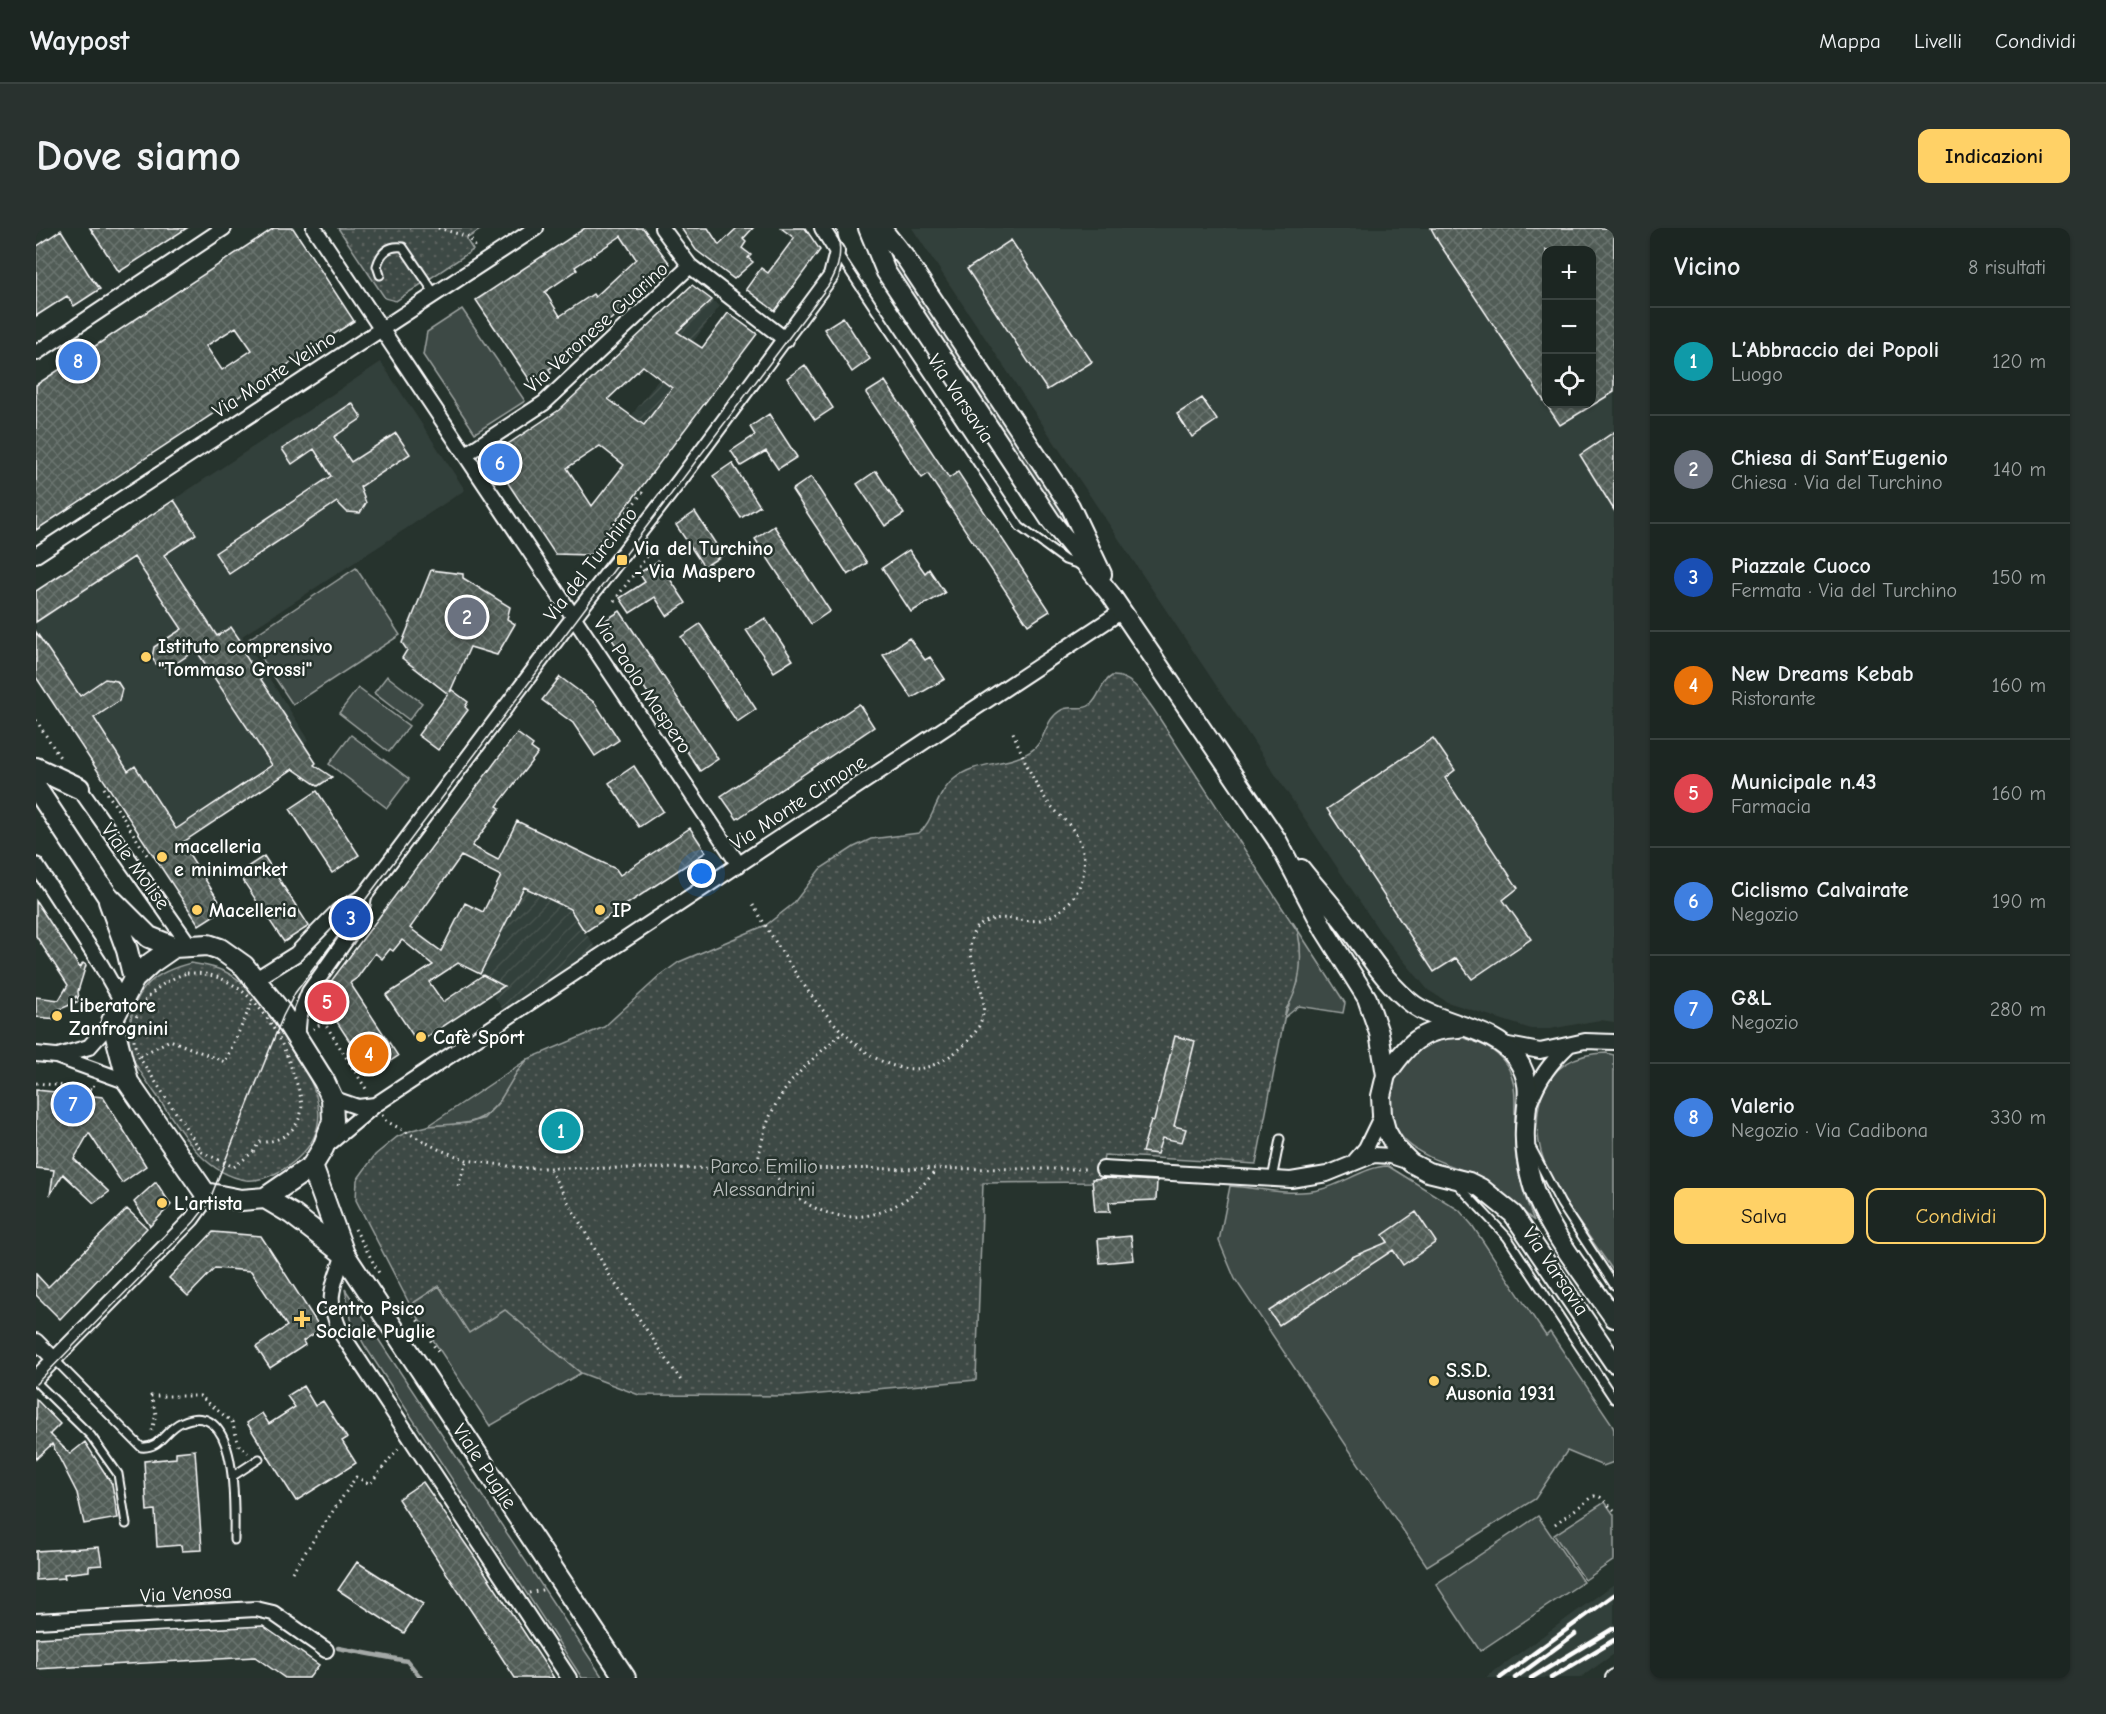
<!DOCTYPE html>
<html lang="it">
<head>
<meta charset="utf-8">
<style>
  :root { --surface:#1c2622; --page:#29322f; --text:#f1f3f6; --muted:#a0a5a5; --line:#3a4340; --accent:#ffd166 }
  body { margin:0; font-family:"Comic Neue",sans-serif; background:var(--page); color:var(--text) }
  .controls { position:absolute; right:18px; top:18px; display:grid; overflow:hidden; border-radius:12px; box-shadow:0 2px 4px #0004 }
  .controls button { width:54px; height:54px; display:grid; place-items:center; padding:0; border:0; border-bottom:2px solid var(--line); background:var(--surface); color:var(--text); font:30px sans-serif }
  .you { position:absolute; left:666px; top:646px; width:21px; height:21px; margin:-15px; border:4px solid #fff; border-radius:50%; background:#1a73e8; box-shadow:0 0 0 9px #1a73e833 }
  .badge { display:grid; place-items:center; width:39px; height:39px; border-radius:50%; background:var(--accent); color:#fff; font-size:20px; font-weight:700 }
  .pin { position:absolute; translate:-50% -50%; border:3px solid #fff; box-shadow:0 2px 6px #0006 }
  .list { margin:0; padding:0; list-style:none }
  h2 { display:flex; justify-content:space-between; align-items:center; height:78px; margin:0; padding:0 24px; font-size:26px }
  h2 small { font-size:20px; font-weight:400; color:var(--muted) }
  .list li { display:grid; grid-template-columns:39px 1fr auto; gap:18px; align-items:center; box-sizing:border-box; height:108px; padding:0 24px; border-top:2px solid var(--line) }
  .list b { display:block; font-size:22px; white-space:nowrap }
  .list p { margin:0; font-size:20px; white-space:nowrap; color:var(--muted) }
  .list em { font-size:20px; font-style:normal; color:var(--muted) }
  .actions { display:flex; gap:12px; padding:18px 24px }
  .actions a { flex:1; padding:14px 0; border:2px solid var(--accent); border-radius:12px; text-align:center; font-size:21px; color:var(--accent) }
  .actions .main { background:var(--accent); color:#111 }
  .icon { flex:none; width:33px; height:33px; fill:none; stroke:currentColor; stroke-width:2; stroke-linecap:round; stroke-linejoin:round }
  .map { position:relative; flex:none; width:1578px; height:1450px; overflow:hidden; border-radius:12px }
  header { display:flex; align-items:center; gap:36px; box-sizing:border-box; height:84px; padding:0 30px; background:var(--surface); border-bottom:2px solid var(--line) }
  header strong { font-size:28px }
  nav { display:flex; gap:33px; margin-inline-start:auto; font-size:21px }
  .intro { display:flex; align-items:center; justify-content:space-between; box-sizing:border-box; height:144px; padding:0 36px }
  h1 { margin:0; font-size:42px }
  .button { padding:15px 27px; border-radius:12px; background:var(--accent); color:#111; font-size:21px; font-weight:700 }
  main { display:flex; gap:36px; padding:0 36px }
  aside { flex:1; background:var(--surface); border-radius:12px; box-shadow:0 2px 4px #0004 }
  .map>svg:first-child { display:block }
  .built { fill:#333f3a; fill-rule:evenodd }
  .industrial { fill:url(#industrial-furrows) }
  .green { fill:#3e4944; stroke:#9ea4a2; stroke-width:1.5 }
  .park { fill:url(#park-dots); stroke:#9ea4a2; stroke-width:1.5 }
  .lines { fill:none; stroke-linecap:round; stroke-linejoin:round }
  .stream { stroke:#a4a9a7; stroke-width:4.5 }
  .building { fill:url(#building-cross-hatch); stroke:#fff; stroke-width:1.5; fill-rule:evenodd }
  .service-casing { stroke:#fff; stroke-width:11 }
  .minor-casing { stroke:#fff; stroke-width:18 }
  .tertiary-casing { stroke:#fff; stroke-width:22 }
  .secondary-casing { stroke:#fff; stroke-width:24 }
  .path { stroke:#fff; stroke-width:3; stroke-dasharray:1.5 4.5; stroke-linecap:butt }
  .service { stroke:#26332d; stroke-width:7 }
  .minor { stroke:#26332d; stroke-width:14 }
  .tertiary { stroke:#26332d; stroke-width:18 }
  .secondary { stroke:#26332d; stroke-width:20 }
  .tram { stroke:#fff; stroke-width:1.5 }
  .rail { stroke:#fff; stroke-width:4.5 }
  .poi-dot { fill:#ffd166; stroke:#26332d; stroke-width:2 }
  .labels { text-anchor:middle; stroke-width:5; stroke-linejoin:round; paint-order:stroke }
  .street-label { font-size:20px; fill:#fff; stroke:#26332d }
  .poi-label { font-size:20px; font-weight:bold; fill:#fff; stroke:#26332d; text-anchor:start }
  .park-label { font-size:20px; fill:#bbbfbe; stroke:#26332d }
</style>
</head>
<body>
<header>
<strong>Waypost</strong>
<nav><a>Mappa</a><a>Livelli</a><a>Condividi</a></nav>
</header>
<div class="intro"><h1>Dove siamo</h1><a class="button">Indicazioni</a></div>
<main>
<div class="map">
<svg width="1578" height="1450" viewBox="0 0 1578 1450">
  <defs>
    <pattern id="industrial-furrows" width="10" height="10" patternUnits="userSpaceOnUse" patternTransform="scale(1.5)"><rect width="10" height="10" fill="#333f3a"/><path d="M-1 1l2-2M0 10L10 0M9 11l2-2" fill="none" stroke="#47524e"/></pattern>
    <pattern id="park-dots" width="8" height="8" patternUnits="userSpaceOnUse" patternTransform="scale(1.5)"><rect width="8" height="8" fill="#3e4944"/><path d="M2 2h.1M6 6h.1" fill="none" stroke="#5b6460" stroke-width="1.8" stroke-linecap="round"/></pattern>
    <pattern id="building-cross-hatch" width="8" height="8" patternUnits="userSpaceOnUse" patternTransform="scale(1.5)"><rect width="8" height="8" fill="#515c57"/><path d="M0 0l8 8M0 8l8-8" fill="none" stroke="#6b7470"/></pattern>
  </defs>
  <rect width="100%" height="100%" fill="#26332d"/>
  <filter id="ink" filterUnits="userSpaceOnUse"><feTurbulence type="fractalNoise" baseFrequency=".0167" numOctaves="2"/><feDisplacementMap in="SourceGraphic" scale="12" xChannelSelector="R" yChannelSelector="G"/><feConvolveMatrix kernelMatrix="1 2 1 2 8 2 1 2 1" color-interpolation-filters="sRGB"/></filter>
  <g filter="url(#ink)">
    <path class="built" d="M876 0H1578V794L1564 792 1514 801H1495L1411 774 1392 762 1344 704ZM1510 22H1556V176H1510Z
      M345 134 429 262 206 408 273 512 113 620 0 449V363Z
      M1578 1356V1426L1544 1450H1449Z"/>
    <path class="industrial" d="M656 57 684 78 656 115 621 90Z
      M623 151 664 181 636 219 595 188Z
      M465 648 534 681 562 723 469 785 444 746 422 735Z"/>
    <path class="green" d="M846 9 1031 288 1037 311 859 42Z
      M426 81 489 173 439 205 387 127 391 104Z
      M320 340 364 407 257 477 213 411Z
      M351 448 386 475 373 492 338 465Z
      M322 460 373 498 353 524 303 485Z
      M315 507 373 551 351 580 293 536Z
      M1256 693 1309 775 1307 785 1263 778 1248 790 1262 754 1264 716Z
      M1425 809C1499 829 1473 875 1480 930 1483 953 1490 972 1498 993 1481 978 1464 961 1444 950 1408 931 1357 928 1355 877 1354 864 1356 852 1364 842 1383 817 1393 810 1425 809Z
      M1570 825 1578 827V1044C1556 1011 1529 979 1512 943 1488 890 1503 825 1570 825Z
      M492 831C482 840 477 851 471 862 449 898 431 896 392 898Z
      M1352 938 1423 982 1436 997 1510 1108 1514 1104 1576 1196 1578 1202V1234L1567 1238 1531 1223 1499 1271 1391 1338 1199 1051 1183 1013 1194 958C1226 960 1255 969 1286 961 1308 956 1330 938 1352 938Z
      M403 1058 469 1081 545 1145 454 1198 374 1077Z
      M309 1061 567 1450H546L329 1118 316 1095Z
      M1569 1274 1578 1287V1332L1549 1352 1518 1307Z
      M1502 1288 1547 1354 1444 1423 1400 1356Z"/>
    <path class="park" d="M302 0H447L430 11 437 22 360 73 349 70Z
      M1076 448C1096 447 1107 467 1118 482L1262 704C1267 729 1265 760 1250 781L1220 936 1068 927 1065 951 1057 954 947 955 940 1152 762 1168 603 1167 545 1145 469 1082 433 1105 403 1058 374 1077 320 972 321 952 339 927 361 909 376 902 392 898 433 895 448 890 463 874 481 844 492 831 568 799 625 747 643 734 730 697 757 676 784 641 818 619 835 611 883 605C898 593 899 567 918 551 940 532 971 539 995 523 1008 515 1008 499 1017 489 1031 472 1044 485 1054 477 1064 469 1064 455 1076 448Z
      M155 735C174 738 190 741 205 754 220 766 231 785 242 801 268 838 307 888 263 929 251 941 228 954 210 952 170 946 148 909 128 878 118 863 106 848 98 833 93 823 92 808 94 797 99 759 119 744 155 735Z"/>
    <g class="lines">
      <path class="stream" d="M302 1420 371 1433 385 1450"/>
    </g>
    <path class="building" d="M54 0H151L83 44Z
      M238 0H257L318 93 0 302V157ZM200 99 216 122 186 142 170 118Z
      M549 0H607L634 36 573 93 541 113 545 120 513 141 515 145 497 157 440 72ZM585 8 600 31 559 69 557 66 524 88 509 64 541 42 539 39Z
      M645 0H672L683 17 701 0H717L707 11 710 14 706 20 715 27 712 30 717 34 698 51 660 22Z
      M745 0H769L784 22 739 83 710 61 725 40 732 45 758 10Z
      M1395 0H1578V164L1524 197 1403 15ZM1510 22H1556V176H1510Z
      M25 2 55 50 64 61 38 78 31 68 0 88V19Z
      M975 12 1056 134 1011 162 931 41Z
      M656 57 676 72 641 104 666 120 692 85 721 106 554 327 519 326 454 228 523 182ZM607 138 636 160 608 197 572 171ZM564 218 588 237 556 278 531 240Z
      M807 89 834 131 816 144 788 101Z
      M769 137 797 180 779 192 751 150Z
      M849 153 913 250 922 244 1014 383 992 397 892 246 886 250 830 165Z
      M1166 170 1181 192 1156 209 1141 186Z
      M316 175 326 190 298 209 315 234 360 205 374 226 324 259 330 275 324 285 311 284 301 274 193 346 179 325 295 248 278 221 256 236 246 221Z
      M733 186 761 229 742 241 730 223 705 238 695 223 719 207 714 199Z
      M1578 204V282L1544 227Z
      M696 235 724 278 705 290 677 248Z
      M840 243 868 286 849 298 821 256Z
      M775 249 831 335 812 347 756 262Z
      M138 272 160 306 128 327 181 408 195 399 206 415 203 418 280 535 278 537 296 549 282 558 257 541 146 615 188 681 163 697 0 449V404L44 468 69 451 81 453 86 461 83 473 58 490 92 543 99 538 140 601 236 537 160 422 133 440 121 437 116 430 118 419 146 401 98 329 0 394V363Z
      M659 284 687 327 668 339 640 297Z
      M738 298 794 383 775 396 719 311Z
      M873 322 889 345 893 341 909 365 875 384 846 340Z
      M622 333 650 375 631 388 619 369 594 385 584 370 609 354 603 345Z
      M395 342 427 346V350L474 379 471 391 479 396 461 427 434 419 414 464 416 462 432 474 429 479 432 482 402 522 382 507 412 466 366 430 371 422 366 415Z
      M584 383 682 531 664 543 565 395Z
      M729 390 757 432 738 444 710 402Z
      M664 396 720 481 701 494 645 409Z
      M873 410 889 432 894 429 909 451 876 470 847 427Z
      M524 449 559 475 583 512 559 528 537 495 506 472Z
      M823 476 838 499 701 591 685 568Z
      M481 505 497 517 495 520 502 525 461 578 464 580 436 618 462 632 481 593 580 641 584 647 654 600 670 624 549 704 534 681 488 659 444 746 422 735 393 754 407 774 447 747 468 758 382 815 350 767 397 737 366 712 357 723 354 721 346 731 339 725 321 750 314 755 362 828 335 846 284 768ZM425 628 465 648 447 684 429 675 405 723 374 700Z
      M1397 510 1419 542 1409 550 1482 660 1467 672 1495 711 1436 751 1420 730 1398 744 1291 581Z
      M598 538 627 583 603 599 573 555Z
      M281 563 323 627 296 645 254 581Z
      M228 628 273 698 248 714 202 645Z
      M0 673 44 740 47 735 50 737 42 763 43 772 40 768 37 773 41 774 22 782 21 791 0 789V769L23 772 32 757 0 708Z
      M1139 808 1159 813 1138 898 1150 901 1146 914 1126 910 1121 926 1106 924 1115 892 1118 893Z
      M0 862 67 869 110 938 86 955 53 905 38 931 73 964 58 975 27 946 14 967 18 942 0 940Z
      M1071 950 1121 953 1120 972 1073 974 1074 984H1059L1056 951Z
      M120 954 135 977 114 998 98 974Z
      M91 981 111 1000 24 1091 0 1067V1046L12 1059Z
      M1380 984 1400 1014 1367 1037 1357 1022 1243 1097 1233 1083 1316 1029 1352 1014 1347 1007Z
      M177 1004 225 1008 285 1101 267 1113 269 1117 234 1140 220 1119 251 1098 215 1043 179 1040 152 1068 133 1050Z
      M1095 1008 1098 1032 1064 1035 1062 1011Z
      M267 1158 279 1178 287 1173 311 1210 306 1213 320 1235 260 1273 211 1195 226 1185 233 1196 259 1179 251 1168Z
      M0 1171 24 1196 14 1206 34 1226 49 1214 76 1256 82 1290 48 1296 41 1265 16 1216 0 1231Z
      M159 1222 166 1322 146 1323 145 1317 121 1319 119 1282 111 1283 108 1233 140 1230V1224Z
      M387 1254 442 1334 518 1450H479L362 1271Z
      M63 1319 66 1337 53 1338V1343L28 1346 29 1350 0 1352V1323Z
      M321 1334 387 1376 368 1405 302 1362Z
      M227 1398 283 1437 273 1450H249L219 1429 0 1441V1410Z"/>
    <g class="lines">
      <defs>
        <path id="service" d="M801 24 984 299 1029 332 1044 337
          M344 47 341 38C345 24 353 17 367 19L399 66
          M1496 921 1525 976 1578 1057
          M1236 951 1244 911
          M1421 956 1471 1009 1578 1171
          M18 1131 105 1219C125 1221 129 1201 146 1194 204 1169 198 1281 198 1312
          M0 1154 55 1208 82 1246 90 1296
          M197 1248 223 1231"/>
        <path id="minor" d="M278 0 703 637
          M626 0 654 38 750 112
          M0 125 188 0
          M430 226 508 175 654 38
          M0 327 500 0
          M43 560 154 718
          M0 637 65 737 85 772
          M220 751 260 726 302 683 328 668 527 403 644 252 795 48 801 24 786 0
          M261 811 263 789 273 764 324 692 328 668
          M1467 816 1504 823 1549 813 1578 814
          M0 826 20 828 92 854
          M22 828 53 819 76 793
          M296 870 322 879 339 877
          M1494 874C1503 850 1514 835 1533 817
          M289 919 339 877 1086 383
          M1318 934 1330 920 1346 887
          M1067 941 1255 952 1291 946 1338 927 1355 928 1373 934
          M308 1026C296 1062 289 1069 305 1105L533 1450
          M0 1113 18 1131
          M0 1150 156 991 173 967
          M0 1393 220 1381 237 1385 290 1422
          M1577 1450 1578 1449"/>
        <path id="tertiary" d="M832 0 850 44 1015 293 1075 367 1241 612 1289 703 1331 770 1343 805 1350 847 1345 868 1346 887 1350 902 1360 920 1375 935 1392 944 1433 954 1445 960 1477 986 1578 1135
          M845 0 870 31 1034 278 1066 346
          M1265 641C1278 658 1293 673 1305 690 1329 720 1347 754 1378 777 1410 799 1457 798 1481 831 1498 857 1490 874 1489 901 1488 919 1491 937 1496 955 1508 998 1552 1052 1578 1090
          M1350 847C1372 817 1383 801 1423 800"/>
        <path id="secondary" d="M0 540 43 560
          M0 560 71 667 113 709 138 719
          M73 673 91 722 98 751
          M172 717 184 721 208 738 244 783 288 853 296 870 297 893 287 920 276 938 229 970 205 972 169 965 92 854 76 793 98 751 115 735 138 719Z
          M276 938 308 1026 589 1450
          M229 970 256 986 308 1026"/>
      </defs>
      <use href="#service" class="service-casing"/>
      <use href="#minor" class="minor-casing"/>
      <use href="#tertiary" class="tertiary-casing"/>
      <use href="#secondary" class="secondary-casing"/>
      <path class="path" d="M402 0 433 9 441 21
        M565 317 607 264
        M578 373 620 316
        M0 492 25 531
        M68 560 111 627
        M717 677C749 728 826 874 904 834 920 825 938 812 945 793 957 761 923 732 939 701 965 678 987 701 1013 689 1044 675 1058 638 1041 608 1033 594 1020 585 1011 573 996 552 986 526 976 502
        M151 745C208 742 242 797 257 845 261 856 268 874 265 885 260 905 241 915 223 914L217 924 198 939 166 924 103 829C85 789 115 756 151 745Z
        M277 801 288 794 332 864
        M104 828 134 812 189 834 216 775
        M0 855 57 861 58 855
        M346 887 350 893 402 921 431 932 486 940 1053 941
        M721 941C730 870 756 849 807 804
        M734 941C782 1005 851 1004 900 942
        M514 942 574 1048 646 1154
        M422 958 431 932
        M319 1001 343 1045
        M375 1082 402 1124
        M116 1203 120 1186 115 1168H164L196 1194 203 1217 212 1225
        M1519 1296 1558 1268 1564 1269 1578 1282
        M256 1344 320 1249 334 1256 364 1218
        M493 1365 510 1361"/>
      <use href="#service" class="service"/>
      <use href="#minor" class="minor"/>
      <use href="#tertiary" class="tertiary"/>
      <use href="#secondary" class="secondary"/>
      <path class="tram" d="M0 1156 158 994 172 976 247 788 259 765 792 58C804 41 807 20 800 0"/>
      <path class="rail" d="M1464 1450 1578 1367
        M1479 1450 1539 1406
        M1495 1450 1578 1400
        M1515 1450 1578 1412"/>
    </g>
  </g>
  <g class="poi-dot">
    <rect x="580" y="326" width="12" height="12" rx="3"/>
    <circle cx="110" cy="429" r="6"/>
    <circle cx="126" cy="629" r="6"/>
    <circle cx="161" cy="682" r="6"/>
    <circle cx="564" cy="682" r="6"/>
    <circle cx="21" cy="788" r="6"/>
    <circle cx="385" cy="809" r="6"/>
    <circle cx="126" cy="975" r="6"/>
    <path d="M263 1082h6v6h6v6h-6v6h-6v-6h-6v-6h6z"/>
    <circle cx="1398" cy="1153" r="6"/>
  </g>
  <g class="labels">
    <g class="street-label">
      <text transform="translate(560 99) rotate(-42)" y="7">Via Veronese Guarino</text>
      <text transform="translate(238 146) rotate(-33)" y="7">Via Monte Velino</text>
      <text transform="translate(925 170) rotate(56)" y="7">Via Varsavia</text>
      <text transform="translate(554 336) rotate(-52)" y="7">Via del Turchino</text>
      <text transform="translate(607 457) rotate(56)" y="7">Via Paolo Maspero</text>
      <text transform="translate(762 574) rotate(-33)" y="7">Via Monte Cimone</text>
      <text transform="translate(100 638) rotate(54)" y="7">Viale Molise</text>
      <text transform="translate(1520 1043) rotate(56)" y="7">Via Varsavia</text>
      <text transform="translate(449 1238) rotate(56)" y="7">Viale Puglie</text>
      <text transform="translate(150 1365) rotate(-3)" y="7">Via Venosa</text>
    </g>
    <g class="poi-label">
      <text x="598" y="327">Via del Turchino<tspan x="598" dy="23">- Via Maspero</tspan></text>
      <text x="122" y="425">Istituto comprensivo<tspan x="122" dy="23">"Tommaso Grossi"</tspan></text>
      <text x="138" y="625">macelleria<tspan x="138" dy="23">e minimarket</tspan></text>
      <text x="173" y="689">Macelleria</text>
      <text x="576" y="689">IP</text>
      <text x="33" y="784">Liberatore<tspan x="33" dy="23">Zanfrognini</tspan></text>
      <text x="397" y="816">Cafè Sport</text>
      <text x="138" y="982">L'artista</text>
      <text x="280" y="1087">Centro Psico<tspan x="280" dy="23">Sociale Puglie</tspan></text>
      <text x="1410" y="1149">S.S.D.<tspan x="1410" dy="23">Ausonia 1931</tspan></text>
    </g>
    <g class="park-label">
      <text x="728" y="945">Parco Emilio<tspan x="728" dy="23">Alessandrini</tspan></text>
    </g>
  </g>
</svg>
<div class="controls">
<button>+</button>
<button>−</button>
<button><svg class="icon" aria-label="locate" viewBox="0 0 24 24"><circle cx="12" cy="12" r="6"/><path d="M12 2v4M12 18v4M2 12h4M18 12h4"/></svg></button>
</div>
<div class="you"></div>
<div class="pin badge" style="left:525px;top:903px;background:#0f9aa8">1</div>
<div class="pin badge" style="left:431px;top:389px;background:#6b7280">2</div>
<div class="pin badge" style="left:315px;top:690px;background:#1a4fb4">3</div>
<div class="pin badge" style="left:333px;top:826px;background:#e8710a">4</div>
<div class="pin badge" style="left:291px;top:774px;background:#e0444e">5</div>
<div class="pin badge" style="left:464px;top:235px;background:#3f7fe0">6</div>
<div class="pin badge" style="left:37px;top:876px;background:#3f7fe0">7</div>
<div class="pin badge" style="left:42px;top:133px;background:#3f7fe0">8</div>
</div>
<aside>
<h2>Vicino<small>8 risultati</small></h2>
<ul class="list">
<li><span class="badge" style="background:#0f9aa8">1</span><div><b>L’Abbraccio dei Popoli</b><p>Luogo</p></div><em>120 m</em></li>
<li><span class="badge" style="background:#6b7280">2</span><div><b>Chiesa di Sant’Eugenio</b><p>Chiesa · Via del Turchino</p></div><em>140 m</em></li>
<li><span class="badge" style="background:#1a4fb4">3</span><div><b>Piazzale Cuoco</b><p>Fermata · Via del Turchino</p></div><em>150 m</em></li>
<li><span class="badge" style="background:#e8710a">4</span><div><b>New Dreams Kebab</b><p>Ristorante</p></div><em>160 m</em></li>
<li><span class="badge" style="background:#e0444e">5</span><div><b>Municipale n.43</b><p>Farmacia</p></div><em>160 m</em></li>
<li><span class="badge" style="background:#3f7fe0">6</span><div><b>Ciclismo Calvairate</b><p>Negozio</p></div><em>190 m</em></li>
<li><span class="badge" style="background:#3f7fe0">7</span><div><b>G&amp;L</b><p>Negozio</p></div><em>280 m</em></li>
<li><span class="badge" style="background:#3f7fe0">8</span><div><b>Valerio</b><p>Negozio · Via Cadibona</p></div><em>330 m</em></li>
</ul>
<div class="actions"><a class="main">Salva</a><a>Condividi</a></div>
</aside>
</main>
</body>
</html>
